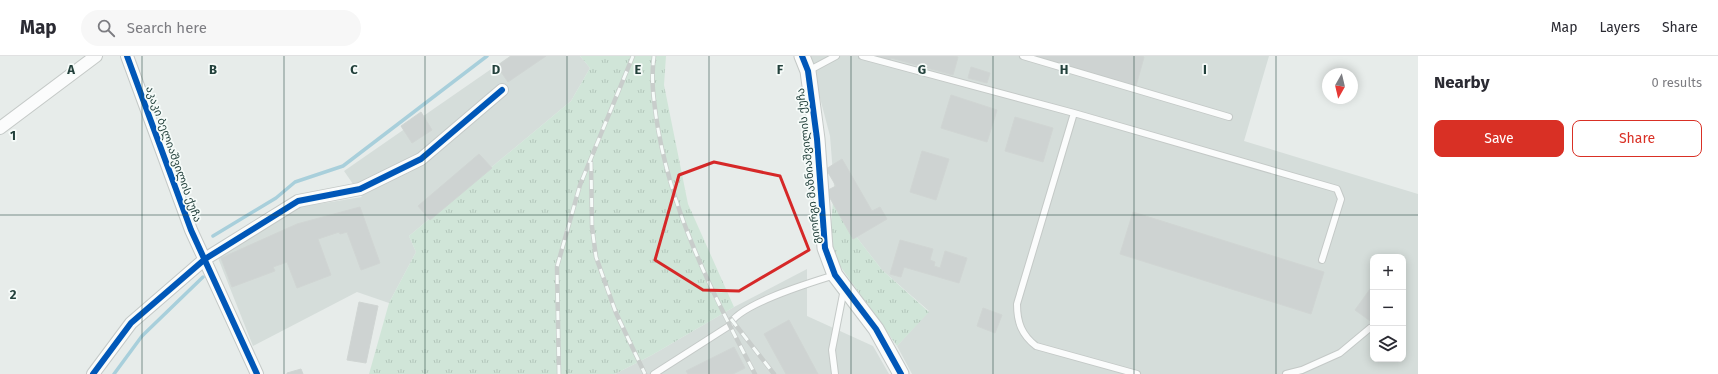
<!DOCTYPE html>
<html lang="en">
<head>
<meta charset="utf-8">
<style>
  :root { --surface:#fff; --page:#f7f7f7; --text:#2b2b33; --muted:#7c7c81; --line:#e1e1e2; --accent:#d93025 }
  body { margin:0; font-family:"Fira Sans","Noto Sans Georgian",sans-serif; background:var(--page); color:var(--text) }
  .controls { position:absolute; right:12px; bottom:12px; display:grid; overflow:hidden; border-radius:8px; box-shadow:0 2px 10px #0003 }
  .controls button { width:36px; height:36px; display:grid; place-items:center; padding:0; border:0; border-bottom:1px solid var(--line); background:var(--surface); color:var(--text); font:20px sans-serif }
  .compass { position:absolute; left:1322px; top:12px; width:36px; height:36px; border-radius:50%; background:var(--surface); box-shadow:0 2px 10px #0003; rotate:188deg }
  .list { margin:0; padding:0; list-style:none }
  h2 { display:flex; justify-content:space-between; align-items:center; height:52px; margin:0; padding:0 16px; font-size:17px }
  h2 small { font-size:13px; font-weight:400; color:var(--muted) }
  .actions { display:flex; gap:8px; padding:12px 16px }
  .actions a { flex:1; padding:9px 0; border:1px solid var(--accent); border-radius:8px; text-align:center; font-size:14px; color:var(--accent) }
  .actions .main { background:var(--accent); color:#fff }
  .icon { flex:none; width:22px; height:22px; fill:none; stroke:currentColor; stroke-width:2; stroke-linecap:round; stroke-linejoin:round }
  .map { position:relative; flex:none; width:1418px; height:318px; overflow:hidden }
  header { display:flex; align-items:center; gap:24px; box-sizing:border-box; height:56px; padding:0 20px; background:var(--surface); border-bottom:1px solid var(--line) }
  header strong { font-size:19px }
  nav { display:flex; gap:22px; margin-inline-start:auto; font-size:14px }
  .search { width:280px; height:36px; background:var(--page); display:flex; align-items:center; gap:10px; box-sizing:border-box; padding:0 14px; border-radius:22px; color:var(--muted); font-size:15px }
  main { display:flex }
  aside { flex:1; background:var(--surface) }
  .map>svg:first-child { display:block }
  .built { fill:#d5ddda; fill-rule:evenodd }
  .grass { fill:url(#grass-tufts) }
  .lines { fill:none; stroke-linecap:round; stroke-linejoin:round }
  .stream { stroke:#a8cfdb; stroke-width:3.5 }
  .building { fill:#ced3d2; stroke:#d0d5d3 }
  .service-casing { stroke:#c4c9c7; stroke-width:8 }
  .minor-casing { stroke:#c4c9c7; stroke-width:14 }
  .tertiary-casing { stroke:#c4c9c7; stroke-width:17 }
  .service { stroke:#fbfcfc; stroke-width:6 }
  .minor { stroke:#fbfcfc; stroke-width:12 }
  .tertiary { stroke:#fbfcfc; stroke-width:15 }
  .rail-casing { stroke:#c8cdcb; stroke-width:4.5 }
  .rail { stroke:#f6fbf9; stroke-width:3; stroke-dasharray:9; stroke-linecap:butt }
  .cycleway-casing { stroke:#f6fbf9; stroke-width:8 }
  .cycleway { stroke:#0057b8; stroke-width:6 }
  .marked { fill:none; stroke:#d62828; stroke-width:3; stroke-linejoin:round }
  .grid { fill:none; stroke:#23413c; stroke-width:1; stroke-opacity:0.55 }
  .labels { text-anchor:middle; stroke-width:3.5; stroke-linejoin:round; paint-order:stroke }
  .street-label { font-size:11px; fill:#23413c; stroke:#f6fbf9 }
  .grid-label { font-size:13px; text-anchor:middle; font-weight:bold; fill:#23413c; stroke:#f6fbf9; stroke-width:3.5; stroke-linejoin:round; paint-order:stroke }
</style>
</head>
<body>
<header>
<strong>Map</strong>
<div class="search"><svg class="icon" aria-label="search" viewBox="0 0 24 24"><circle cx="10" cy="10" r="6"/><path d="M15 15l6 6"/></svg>Search here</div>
<nav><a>Map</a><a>Layers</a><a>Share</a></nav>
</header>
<main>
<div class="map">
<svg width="1418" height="318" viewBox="0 0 1418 318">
  <defs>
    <pattern id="grass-tufts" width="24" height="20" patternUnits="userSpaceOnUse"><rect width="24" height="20" fill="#d0e5d8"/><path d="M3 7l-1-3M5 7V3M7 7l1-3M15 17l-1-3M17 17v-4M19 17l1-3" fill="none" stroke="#b2c6ba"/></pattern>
  </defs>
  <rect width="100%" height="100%" fill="#e7ecea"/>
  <path class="built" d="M510 0H580L590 12 571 45 409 180 416 196 389 247 357 236 253 290 218 202 300 151 362 141 344 115Z
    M809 0H1269L1244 85 1418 138V318H912L897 290 929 255 882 214 841 161 834 130 830 80ZM1373 201H1403V303H1373Z
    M807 213V260L873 290 889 318H615L652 299 734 251Z"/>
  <path class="grass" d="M580 0H666L664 29 688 148 734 251 652 299 615 318H369L389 247 416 196 409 180 571 45 590 12Z
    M834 130 841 161 882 214 929 256 897 290 838 207 830 186Z"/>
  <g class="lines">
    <path class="stream" d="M213 180 276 142 295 126 343 110 487 0
      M114 318 142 280 203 221"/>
  </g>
  <path class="building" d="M511 0H546L508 26 497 10Z
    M876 0H953L958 1 953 19 891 2 890 5Z
    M1028 0H1141L1144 1 1136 30Z
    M971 11 990 17 987 27 968 22Z
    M951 39 997 54 987 86 941 72Z
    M421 56 432 74 412 87 401 70Z
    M1015 61 1053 72 1043 106 1005 95Z
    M922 95 949 103 936 144 910 136Z
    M479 98 492 112 430 164 418 150Z
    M842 103 872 155 880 151 887 163 853 183 826 135 836 130 826 113Z
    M360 151 380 207 361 214 347 176 340 178 339 176 318 183 331 219 297 232 287 206 273 211 275 215 232 231 221 202 297 168Z
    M1133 156 1324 216 1311 258 1120 198Z
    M900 184 933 193 930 204 935 206 934 210 940 212 945 195 967 202 959 227 904 211 901 221 890 218Z
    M1373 229V267L1355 254Z
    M359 246 378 250 366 307 347 304Z
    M983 252 1002 259 995 277 977 270Z
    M789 264 818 318H786L764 278Z
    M734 291 745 312 733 318H688L686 315Z
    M301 313 303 318H287V317Z"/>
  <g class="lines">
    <defs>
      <path id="service" d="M862 0 1074 57 1337 133 1341 143 1322 204
        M1023 0 1229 61
        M808 15 836 0
        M1074 57 1017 248C1017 267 1022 279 1036 290L1137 318
        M654 318 729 270C737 248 813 226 835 219
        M835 318 832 294 844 233
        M1286 318 1302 314 1340 297 1370 272"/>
      <path id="minor" d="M127 0 191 174 257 318
        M0 72 96 0
        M93 318 131 267 205 203 298 145 360 133 421 103 502 34"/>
      <path id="tertiary" d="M802 0 808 15 817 83 825 192 835 219 876 273 901 318"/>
    </defs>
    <use href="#service" class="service-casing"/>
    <use href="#minor" class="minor-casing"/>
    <use href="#tertiary" class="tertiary-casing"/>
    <use href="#service" class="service"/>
    <use href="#minor" class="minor"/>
    <use href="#tertiary" class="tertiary"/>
    <defs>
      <path id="rail" d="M654 0C651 23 653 38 656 60 669 152 712 237 755 318
        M591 106 592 171 596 201 616 257 645 318
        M731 263 774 318
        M559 318 557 211 580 129 633 0"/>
    </defs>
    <use href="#rail" class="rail-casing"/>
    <use href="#rail" class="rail"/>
    <defs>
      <path id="cycleway" d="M127 0 191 174 257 318
        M802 0 808 15 817 83 825 192 835 219 876 273 901 318
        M93 318 131 267 205 203 298 145 360 133 421 103 502 34"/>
    </defs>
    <use href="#cycleway" class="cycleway-casing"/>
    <use href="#cycleway" class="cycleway"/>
  </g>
  <path class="marked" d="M714 106 780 120 809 194 739 235 703 234 655 204 679 119Z"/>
  <path class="grid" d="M142 0V318M284 0V318M425 0V318M567 0V318M709 0V318M851 0V318M993 0V318M1134 0V318M1276 0V318M0 159H1418"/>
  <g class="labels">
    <g class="street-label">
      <text transform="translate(174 98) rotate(70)" y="4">აკაკი ბელიაშვილის ქუჩა</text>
      <text transform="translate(808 110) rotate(-96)" y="4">გიორგი მაზნიაშვილის ქუჩა</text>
    </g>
  </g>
  <g class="grid-label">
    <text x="71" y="18">A</text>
    <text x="213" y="18">B</text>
    <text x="354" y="18">C</text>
    <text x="496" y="18">D</text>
    <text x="638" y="18">E</text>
    <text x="780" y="18">F</text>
    <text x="922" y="18">G</text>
    <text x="1064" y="18">H</text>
    <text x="1205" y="18">I</text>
    <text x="13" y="84">1</text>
    <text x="13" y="243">2</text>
  </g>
</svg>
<div class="controls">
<button>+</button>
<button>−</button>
<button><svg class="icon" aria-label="layers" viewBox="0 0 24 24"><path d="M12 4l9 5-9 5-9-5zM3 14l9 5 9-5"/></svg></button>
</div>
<svg class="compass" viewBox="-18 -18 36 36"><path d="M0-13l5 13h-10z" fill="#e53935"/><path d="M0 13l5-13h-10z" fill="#7c7c81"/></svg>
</div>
<aside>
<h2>Nearby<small>0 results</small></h2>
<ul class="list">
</ul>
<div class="actions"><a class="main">Save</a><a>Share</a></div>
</aside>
</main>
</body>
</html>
